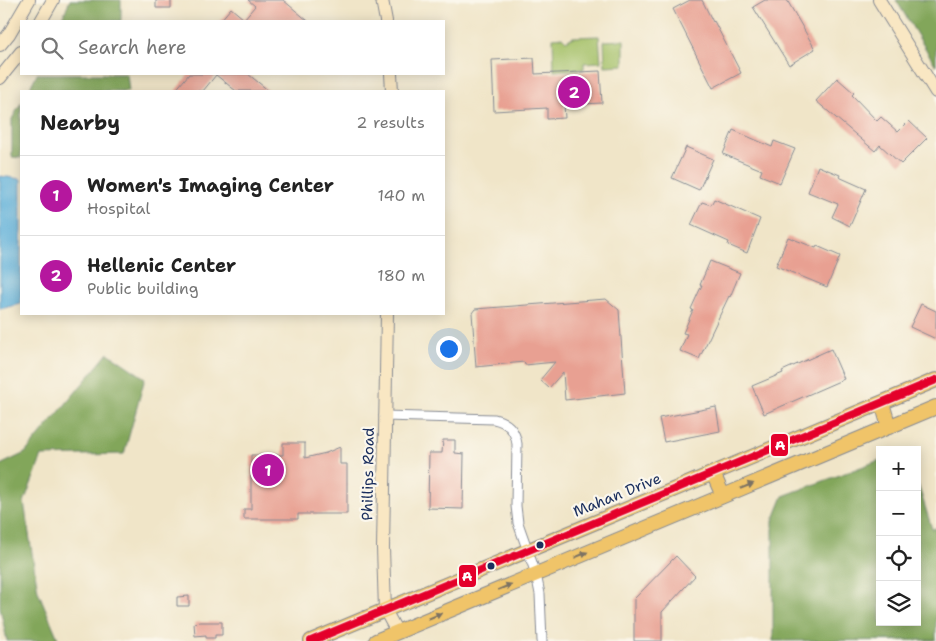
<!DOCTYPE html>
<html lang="en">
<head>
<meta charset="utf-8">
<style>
  :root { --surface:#fff; --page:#f2f2f2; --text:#222; --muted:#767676; --line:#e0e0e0; --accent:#b5179e }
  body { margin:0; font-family:"Shantell Sans",sans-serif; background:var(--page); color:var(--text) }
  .controls { position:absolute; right:15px; bottom:15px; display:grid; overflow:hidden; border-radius:0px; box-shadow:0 2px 12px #0003 }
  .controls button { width:45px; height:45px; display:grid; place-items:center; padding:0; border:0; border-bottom:1px solid var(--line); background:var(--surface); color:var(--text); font:25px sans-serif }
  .you { position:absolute; left:448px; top:348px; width:18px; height:18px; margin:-12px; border:4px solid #fff; border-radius:50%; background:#1a73e8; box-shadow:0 0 0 8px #1a73e833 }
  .badge { display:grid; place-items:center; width:32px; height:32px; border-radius:50%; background:var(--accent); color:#fff; font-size:16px; font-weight:700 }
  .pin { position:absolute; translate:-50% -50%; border:2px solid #fff; box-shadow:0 1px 5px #0006 }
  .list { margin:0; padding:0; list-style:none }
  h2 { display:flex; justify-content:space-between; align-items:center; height:65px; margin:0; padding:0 20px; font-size:21px }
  h2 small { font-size:16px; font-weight:400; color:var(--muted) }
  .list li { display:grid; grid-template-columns:32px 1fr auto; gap:15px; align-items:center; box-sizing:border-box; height:80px; padding:0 20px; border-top:1px solid var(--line) }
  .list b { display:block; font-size:19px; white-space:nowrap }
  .list p { margin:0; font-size:16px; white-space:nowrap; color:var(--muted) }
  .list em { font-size:16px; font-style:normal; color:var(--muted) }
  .icon { flex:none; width:28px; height:28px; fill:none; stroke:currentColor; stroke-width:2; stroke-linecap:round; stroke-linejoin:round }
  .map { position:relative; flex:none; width:936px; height:641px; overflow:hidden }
  .search { position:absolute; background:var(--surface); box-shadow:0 2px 12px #0003; left:20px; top:20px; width:425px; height:55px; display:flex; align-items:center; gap:12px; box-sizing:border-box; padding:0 18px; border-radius:0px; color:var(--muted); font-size:19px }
  .panel { position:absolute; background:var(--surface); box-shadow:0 2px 12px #0003; left:20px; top:90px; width:425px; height:225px; border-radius:0px }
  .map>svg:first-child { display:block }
  .green { fill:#a3bf65; stroke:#5f7762 }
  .forest { fill:#82a65a; stroke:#4e6a5c }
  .water { fill:#5eb0d9; stroke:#3c709c }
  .building { fill:#e8a092 }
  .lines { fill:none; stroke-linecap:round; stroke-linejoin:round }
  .street-casing { stroke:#868a93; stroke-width:11 }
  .secondary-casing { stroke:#868a93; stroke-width:14 }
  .primary-casing { stroke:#868a93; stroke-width:16 }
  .street { stroke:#fff; stroke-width:9 }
  .secondary { stroke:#f9e7c3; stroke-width:12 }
  .primary { stroke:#f0c469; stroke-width:14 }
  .bus-1-casing { stroke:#fbf7ec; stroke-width:11 }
  .bus-1 { stroke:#e4002b; stroke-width:8 }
  .oneway { fill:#7b7263 }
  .bus-dot { fill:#1b2f5e; stroke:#fbf7ec; stroke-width:2 }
  .labels { text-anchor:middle; stroke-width:4.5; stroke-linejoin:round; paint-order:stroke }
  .street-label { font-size:15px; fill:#1b2f5e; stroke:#fbf7ec }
  .line-badge { stroke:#fbf7ec; stroke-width:2 }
  .badge-label { font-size:14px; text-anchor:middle; font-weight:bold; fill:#fff }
</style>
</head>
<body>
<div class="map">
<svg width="936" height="641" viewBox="0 0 936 641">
  <rect width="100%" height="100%" fill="#fbf7ec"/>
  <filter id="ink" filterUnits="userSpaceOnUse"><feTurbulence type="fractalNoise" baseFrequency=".02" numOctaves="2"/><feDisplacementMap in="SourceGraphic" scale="10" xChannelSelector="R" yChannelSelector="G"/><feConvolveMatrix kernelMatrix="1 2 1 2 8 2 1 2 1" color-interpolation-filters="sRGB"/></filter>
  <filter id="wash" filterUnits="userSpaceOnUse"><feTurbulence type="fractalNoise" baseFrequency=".0096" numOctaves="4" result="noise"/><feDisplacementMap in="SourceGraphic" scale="20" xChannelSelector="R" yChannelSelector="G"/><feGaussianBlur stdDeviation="1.12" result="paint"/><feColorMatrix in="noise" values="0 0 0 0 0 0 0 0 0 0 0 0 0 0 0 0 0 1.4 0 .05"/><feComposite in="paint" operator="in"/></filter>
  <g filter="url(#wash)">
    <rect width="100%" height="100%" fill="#f0e5c8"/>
    <path class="green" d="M599 36 601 62 584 63V69L554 71 553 38 562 37 566 41 573 37Z
      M624 40V65L605 66 604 41Z"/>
    <path class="forest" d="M70 0H121V21H61Z
      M896 0H936V66Z
      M37 74H127L129 91H28Z
      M21 103V158L12 157V119Z
      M108 353 145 378 124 454 42 456 24 502 38 591 59 641H7L0 607V465L25 453Z
      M880 460V622H917V481L932 529 936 528V640L773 641V521L783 496Z"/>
    <path class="water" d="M0 176 21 179V304L0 309Z"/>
    <g id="blocks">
      <path class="building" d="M156 0H171V8H156Z
        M248 0H283L308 21H220L231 8 244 19 255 6Z
        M690 0H702L713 22 714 21 741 73 713 88 673 9Z
        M765 0H787L815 49 789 65 753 7Z
        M534 58 535 74 600 71 602 103 564 105 565 118 547 119V108L494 111 492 60Z
        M189 74H248L269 91H236L216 75 203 91H175Z
        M837 78 854 93 852 95 877 121 881 117 898 132 909 121 927 138 901 164 880 145 875 151 816 101Z
        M733 130 772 147 774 141 795 149 780 183 760 175 762 170 723 154Z
        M686 147 713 159 699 190 672 178Z
        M818 166 840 175 839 177 866 189 850 226 832 217 838 204 808 192Z
        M714 199 760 219 747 253 728 245 729 242 691 225 702 202 711 205Z
        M788 237 816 248 817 246 840 256 827 287 776 266Z
        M710 261 740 273 730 297 729 296 699 359 680 351 687 334 683 333 693 310 691 309 702 285H700Z
        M606 299 619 310 625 393 565 400 563 372 549 388 540 380 555 362 525 365 524 362 476 367 472 313 475 309Z
        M921 304 936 311V339L910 327Z
        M831 349 844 379 764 414 752 386 783 373 782 371Z
        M716 407 720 431 664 442 659 418Z
        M443 440H455V453L464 454 463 509 428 508 429 453H442Z
        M283 443H305V458L326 453 340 447V464H347V514H298V519H244V509H251V455H283Z
        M676 556 695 576 662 612V641H634V599Z
        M189 596V606H177V597Z
        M200 622H222V635H215V638H206V635L195 636 194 623Z"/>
    </g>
  </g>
  <g filter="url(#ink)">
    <use href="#blocks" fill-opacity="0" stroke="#868a93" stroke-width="1"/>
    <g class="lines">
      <defs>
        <path id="street" d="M384 416 494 419C508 422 515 430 517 444L516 506 518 523 536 574 540 594 542 641"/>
        <path id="secondary" d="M382 0 386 21
          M879 0 936 92
          M41 21 53 0
          M0 45 9 34 29 0
          M391 74 392 91
          M0 78 21 52
          M387 314 383 548 385 610 397 632"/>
        <path id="primary" d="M882 403 889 427
          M713 473 723 496
          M311 641 936 380
          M376 641 936 407"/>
      </defs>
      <use href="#street" class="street-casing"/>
      <use href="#secondary" class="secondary-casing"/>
      <use href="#primary" class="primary-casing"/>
      <use href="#street" class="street"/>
      <use href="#secondary" class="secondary"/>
      <use href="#primary" class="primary"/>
      <defs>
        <path id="bus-1" d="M311 641 936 380"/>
      </defs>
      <use href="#bus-1" class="bus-1-casing"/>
      <use href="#bus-1" class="bus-1"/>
    </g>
    <defs><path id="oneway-solid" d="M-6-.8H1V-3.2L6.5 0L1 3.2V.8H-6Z" transform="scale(1.25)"/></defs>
    <g class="oneway">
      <use href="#oneway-solid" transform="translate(747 486) rotate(-22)"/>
      <use href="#oneway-solid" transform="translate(581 555) rotate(-23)"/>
      <use href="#oneway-solid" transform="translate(505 587) rotate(-23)"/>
      <use href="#oneway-solid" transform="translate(435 616) rotate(-23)"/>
    </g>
  </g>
  <g class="bus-dot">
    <circle cx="540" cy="545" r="4.5"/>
    <circle cx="491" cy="566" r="4.5"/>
  </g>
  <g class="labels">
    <g class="street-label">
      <text transform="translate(368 474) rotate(-89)" y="5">Phillips Road</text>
      <text transform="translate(617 495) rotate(-22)" y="5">Mahan Drive</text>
    </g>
  </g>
  <g class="line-badge">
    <rect x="770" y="433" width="19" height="24" rx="5" fill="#e4002b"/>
    <rect x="458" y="564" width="19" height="24" rx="5" fill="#e4002b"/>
  </g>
  <g class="badge-label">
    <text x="780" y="450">A</text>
    <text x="467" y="581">A</text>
  </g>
</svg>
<div class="controls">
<button>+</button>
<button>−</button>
<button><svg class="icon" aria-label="locate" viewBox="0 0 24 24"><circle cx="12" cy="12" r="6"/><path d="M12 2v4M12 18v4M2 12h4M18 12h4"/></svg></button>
<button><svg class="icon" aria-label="layers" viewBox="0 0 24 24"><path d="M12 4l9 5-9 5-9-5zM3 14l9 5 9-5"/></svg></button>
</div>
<div class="you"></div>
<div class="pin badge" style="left:268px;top:470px">1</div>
<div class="pin badge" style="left:574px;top:92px">2</div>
<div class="search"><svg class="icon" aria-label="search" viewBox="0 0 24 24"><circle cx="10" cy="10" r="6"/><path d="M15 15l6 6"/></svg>Search here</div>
<section class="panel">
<h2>Nearby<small>2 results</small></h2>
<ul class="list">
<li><span class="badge">1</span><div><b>Women's Imaging Center</b><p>Hospital</p></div><em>140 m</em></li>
<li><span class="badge">2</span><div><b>Hellenic Center</b><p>Public building</p></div><em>180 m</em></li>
</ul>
</section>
</div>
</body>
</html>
